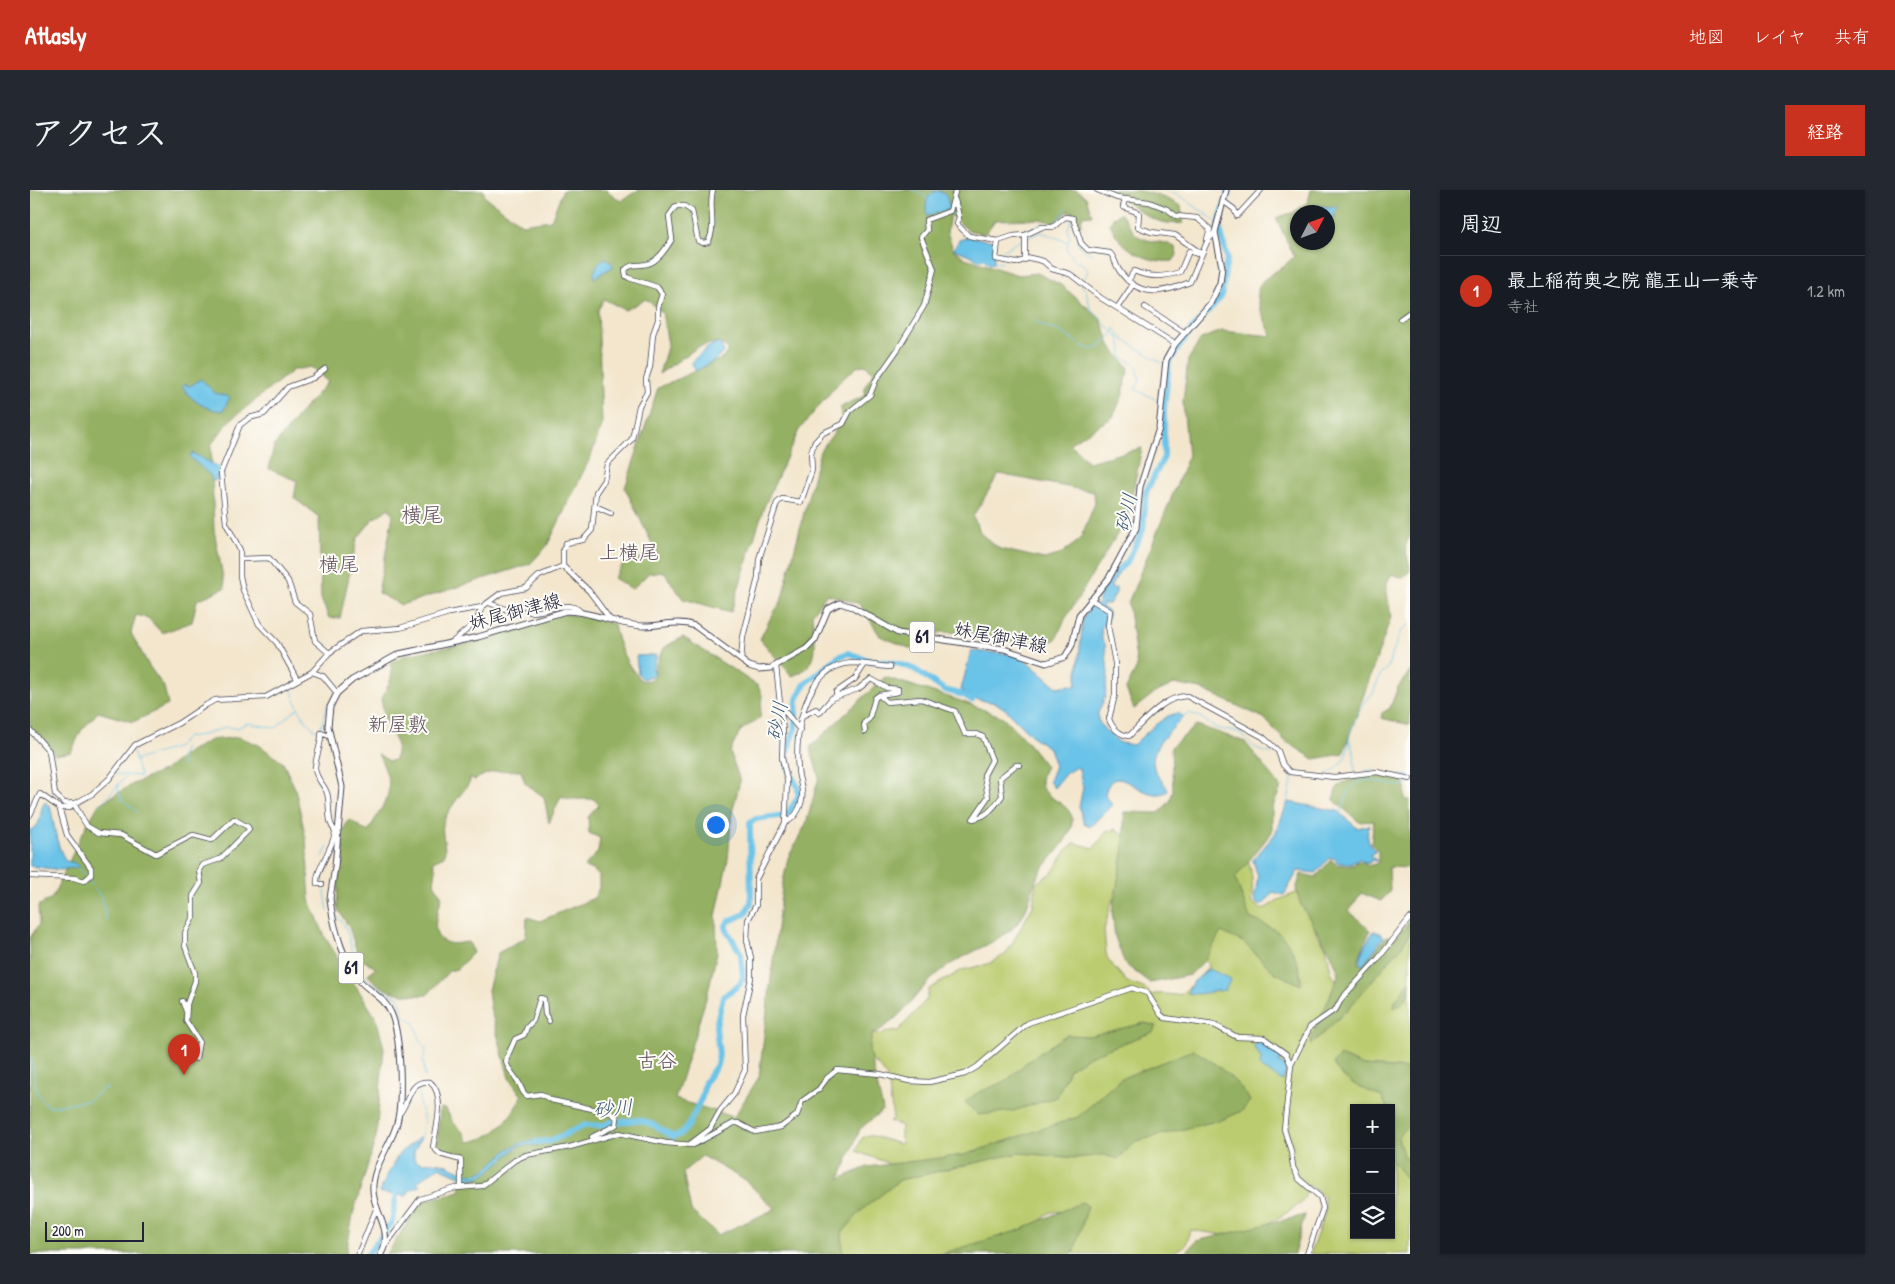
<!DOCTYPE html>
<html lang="ja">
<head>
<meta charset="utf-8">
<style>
  :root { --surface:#171b24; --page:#242831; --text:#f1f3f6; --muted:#9ea1a6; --line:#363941; --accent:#c8321e }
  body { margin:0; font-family:"Patrick Hand","Klee One",sans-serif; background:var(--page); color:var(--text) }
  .controls { position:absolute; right:15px; bottom:15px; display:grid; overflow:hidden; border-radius:0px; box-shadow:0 1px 4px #0004 }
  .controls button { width:45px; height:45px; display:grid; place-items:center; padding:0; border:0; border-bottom:1px solid var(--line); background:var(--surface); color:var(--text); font:25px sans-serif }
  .compass { position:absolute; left:1260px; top:15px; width:45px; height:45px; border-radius:50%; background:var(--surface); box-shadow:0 1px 4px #0004; rotate:48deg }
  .scale { position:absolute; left:15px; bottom:12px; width:99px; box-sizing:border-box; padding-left:5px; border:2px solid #22223b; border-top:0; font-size:14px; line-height:18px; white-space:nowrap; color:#22223b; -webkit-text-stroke:4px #fdfcf7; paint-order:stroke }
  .you { position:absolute; left:685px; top:634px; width:18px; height:18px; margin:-12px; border:4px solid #fff; border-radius:50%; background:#1a73e8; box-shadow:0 0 0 8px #1a73e833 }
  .badge { display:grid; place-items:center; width:32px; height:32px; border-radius:50%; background:var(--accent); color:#fff; font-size:16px; font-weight:700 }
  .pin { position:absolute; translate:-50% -41px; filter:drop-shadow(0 1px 2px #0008) }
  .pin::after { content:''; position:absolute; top:26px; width:18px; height:15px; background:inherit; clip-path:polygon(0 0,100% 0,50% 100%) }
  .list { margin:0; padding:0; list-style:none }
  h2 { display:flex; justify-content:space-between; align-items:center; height:65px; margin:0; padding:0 20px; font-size:21px }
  h2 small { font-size:16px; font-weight:400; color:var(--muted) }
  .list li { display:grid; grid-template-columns:32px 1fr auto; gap:15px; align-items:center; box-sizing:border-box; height:70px; padding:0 20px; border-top:1px solid var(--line) }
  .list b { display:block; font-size:19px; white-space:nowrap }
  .list p { margin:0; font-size:16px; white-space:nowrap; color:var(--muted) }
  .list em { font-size:16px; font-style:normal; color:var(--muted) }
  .icon { flex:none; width:28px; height:28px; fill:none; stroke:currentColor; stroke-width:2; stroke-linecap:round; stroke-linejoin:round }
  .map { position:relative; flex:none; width:1380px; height:1064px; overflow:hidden; border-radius:0px }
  header { display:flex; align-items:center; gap:30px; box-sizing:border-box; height:70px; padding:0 25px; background:var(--accent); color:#fff }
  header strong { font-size:24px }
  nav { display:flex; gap:28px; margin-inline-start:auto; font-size:18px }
  .intro { display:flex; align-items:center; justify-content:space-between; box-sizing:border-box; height:120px; padding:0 30px }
  h1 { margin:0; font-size:35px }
  .button { padding:12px 22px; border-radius:0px; background:var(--accent); color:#fff; font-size:18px; font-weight:700 }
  main { display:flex; gap:30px; padding:0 30px }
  aside { flex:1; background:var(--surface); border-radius:0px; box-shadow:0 1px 4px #0004 }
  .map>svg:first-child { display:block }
  .green { fill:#bbcc6f; stroke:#6e7755; fill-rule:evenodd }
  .forest { fill:#94b062; stroke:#5b694e; fill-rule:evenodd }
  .water { fill:#6bc3e8; stroke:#467292 }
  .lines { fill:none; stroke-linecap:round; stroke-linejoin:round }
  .stream { stroke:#6bc3e8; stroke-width:1 }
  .river { stroke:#6bc3e8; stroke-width:6 }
  .minor-casing { stroke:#413f51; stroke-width:6 }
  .major-casing { stroke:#413f51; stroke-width:7 }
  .minor { stroke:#fff; stroke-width:4.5 }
  .major { stroke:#fff; stroke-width:5 }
  .labels { text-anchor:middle; stroke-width:4; stroke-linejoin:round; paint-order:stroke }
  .shield { fill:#fdfcf7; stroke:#646373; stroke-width:1 }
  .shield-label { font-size:18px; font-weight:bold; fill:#22223b }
  .street-label { font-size:19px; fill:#22223b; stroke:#fdfcf7 }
  .water-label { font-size:20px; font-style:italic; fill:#3c5a78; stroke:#fdfcf7 }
  .neighbourhood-label { font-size:20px; fill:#63515f; stroke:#fdfcf7 }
  .quarter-label { font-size:21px; fill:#63515f; stroke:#fdfcf7 }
</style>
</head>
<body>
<header>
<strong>Atlasly</strong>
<nav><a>地図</a><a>レイヤ</a><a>共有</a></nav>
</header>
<div class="intro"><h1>アクセス</h1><a class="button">経路</a></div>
<main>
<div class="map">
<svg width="1380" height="1064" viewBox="0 0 1380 1064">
  <rect width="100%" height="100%" fill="#fdfcf7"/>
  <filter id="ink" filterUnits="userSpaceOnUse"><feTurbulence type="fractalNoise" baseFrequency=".02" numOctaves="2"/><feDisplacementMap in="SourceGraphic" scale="10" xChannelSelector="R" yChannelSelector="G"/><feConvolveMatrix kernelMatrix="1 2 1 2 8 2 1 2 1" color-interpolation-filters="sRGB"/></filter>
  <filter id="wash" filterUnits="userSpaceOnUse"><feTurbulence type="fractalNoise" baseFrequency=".0096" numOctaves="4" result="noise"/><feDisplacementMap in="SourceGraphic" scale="20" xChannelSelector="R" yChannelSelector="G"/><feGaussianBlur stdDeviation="1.12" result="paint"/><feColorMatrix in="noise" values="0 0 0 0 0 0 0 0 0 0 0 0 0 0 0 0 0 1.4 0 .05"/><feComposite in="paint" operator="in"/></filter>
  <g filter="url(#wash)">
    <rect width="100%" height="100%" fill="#f3e6cd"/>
    <path class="green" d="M1085 639 1096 648 1091 698 1081 714 1074 740 1076 763 1078 770 1097 792 1116 799 1121 805C1130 802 1139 805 1148 805 1154 804 1172 784 1177 779L1178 773 1146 756 1218 670C1223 684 1223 697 1221 712L1233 720 1248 710 1266 703 1285 731 1286 742 1296 757 1301 782 1317 807 1380 733V979C1376 986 1376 990 1380 996V1064H1280L1295 1023 1294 1007 1280 995 1272 1012 1263 1019 1222 1043 1208 1047 1160 1040 1156 1055 1140 1064H1045L1038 1022C1026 1021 1017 1020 1011 1032L945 1064H800L791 1027 858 973 826 961 832 948 839 945 870 954 871 952V936L859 931 863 929 858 890 851 878 837 866 833 849 846 844 868 841 897 809 899 799 932 780 958 774 976 764 1003 716 1006 693 1022 683 1038 658 1045 653 1064 658 1077 641ZM1324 918H1361V1045H1324Z"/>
    <path class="forest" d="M0 0H453L455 7 492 34 521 30 533 0H576L591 11 608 0H1046L1056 7 1062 25 1052 26 1051 35 1046 34 1042 22 1039 21 1024 33 1009 29 965 30 955 44 938 40 920 25 917 42 923 59 935 68 988 85 1007 83 1031 95 1071 129 1080 155 1099 178 1093 204 1083 227 1040 253 1058 272 1112 258 1097 328 1034 431 1026 449 1009 457 946 443 909 442 899 463 884 460 850 446 830 414 797 404 782 424C784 450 794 475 762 486L730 449 741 427 751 412 790 261 812 232 810 218C818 212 826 211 835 205V196L844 182 835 175 828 176 810 191 769 240 734 317 701 422 653 409 633 381 619 383 602 399 584 388 595 371 628 366 595 298 628 198 693 168 699 159 687 152 668 157 629 184 638 154 632 122 616 109 595 120 574 109 568 120 572 234 561 266 517 356 500 374 371 415 348 403 363 325 359 318 342 330 327 349 310 428H299L291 409 289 327 264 308 267 291 239 279 244 256 276 216 298 192 281 177 263 180 199 231 181 255 184 340 195 398 167 410 162 432 132 443 118 428 106 425 101 443 119 476 134 497 138 515 103 532 68 522 51 541 41 562 25 565 16 551 0 537ZM969 284 1064 302 1065 313 1050 350 1029 365 1014 369 970 359 951 344 943 326Z
      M1076 0C1110 0 1121 0 1151 16L1153 33C1115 37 1107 12 1076 0Z
      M1281 0H1380V347C1370 359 1380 367 1380 381L1372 388 1362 384 1357 392V402L1361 427 1313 564 1284 569 1255 551 1234 528 1171 499 1144 494 1123 504 1104 519 1096 499 1107 477 1098 413 1158 267 1153 212 1158 170 1171 149 1192 141 1242 146C1236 131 1217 101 1236 88 1248 79 1252 79 1264 66L1246 28 1264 22 1278 12ZM1289 16 1307 17 1308 18 1304 22 1305 29H1298V52H1268V22H1287Z
      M1090 23C1098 30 1100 40 1108 46 1120 54 1134 49 1146 58L1147 65 1143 71C1118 74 1088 58 1080 33L1084 27Z
      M533 424 553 426 584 434C587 454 597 477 612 491L620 490 626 485 624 481 633 458 653 447 728 496 732 505 730 528 710 541 700 562 710 591 702 623 698 669 686 726 687 762 678 802 645 909 704 927 729 887 752 697 758 668 776 634 789 587 780 557 855 487 928 510 973 527 997 552 1016 576C1014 580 1011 586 1011 591 1011 613 1052 611 1040 641 1033 658 1016 671 1007 688 999 704 998 726 983 738 961 756 933 764 911 781 886 800 872 831 842 844L839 861 853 920 830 939 810 989 837 977 934 965 1048 927 1090 889 1163 860C1182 870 1210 892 1220 911L1212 921 1194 929 1106 951 1088 969 1074 965 1046 968 989 963 870 990 833 1019 812 1043 813 1064H357L391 1012 430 1001 435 966 411 960 407 955 410 918 416 919 422 931 433 942 438 952C465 949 480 929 492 906L479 888 460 817 458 800 468 763 496 747 497 727 510 731 564 708 569 698V686L563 680 554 677 568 662 570 648 559 643 558 627 569 615 564 609H539L531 606 519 633 514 607 495 593 491 581C473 580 460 580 445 590L440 587V592C433 602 414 624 413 635 411 646 417 654 414 666L403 671 406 680 404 693 412 707C408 721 397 748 418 753 424 755 433 752 439 752L443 763 427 779 419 781 397 805C376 806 350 803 338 784L346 778 329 768 319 737 307 718 309 674 314 660C309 650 312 637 320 630L338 642C356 607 369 605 348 564L359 571 365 570 367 555 355 530 351 508C358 497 365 486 360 473L375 465 441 453ZM672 966 716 991 745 1019 688 1045 661 1021 653 982Z
      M1380 481V535L1351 528 1352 523 1360 518 1368 497Z
      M1167 535 1215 552 1251 597 1242 619V642L1205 688 1220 728C1228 732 1237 735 1245 740 1261 751 1272 777 1271 795L1244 782 1213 752 1191 742 1175 770 1160 785 1120 793 1095 774 1085 747 1082 722 1094 658V622L1129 623 1140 611 1143 600 1141 557Z
      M209 547 229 555 253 573 265 598 276 649 280 710 295 747 346 828 354 858 346 947 323 1024 316 1064H0V748L9 734 8 716 22 708 52 644 69 614 103 594 135 580 158 562 181 550Z
      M1338 585 1353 586 1375 591V610H1380V678L1359 677 1360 701 1351 711 1331 703 1319 721 1340 740 1329 768V774H1335L1357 746 1364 749 1380 730V742L1372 756 1318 819 1281 855V850C1290 827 1301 806 1309 783L1300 762 1271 715 1266 700 1271 684 1286 687 1301 670 1308 675H1325L1326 672 1332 671 1338 676 1348 673V661L1341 653 1344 631 1329 632 1304 610C1303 591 1323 589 1338 585Z
      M1380 791C1380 805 1377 811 1364 818L1365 811Z
      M1115 833 1127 836 1123 842 1059 866 1039 879 1027 907 983 921 948 925 935 912 947 903 976 891 997 872 1036 845 1059 846Z
      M1310 866 1334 876 1380 879V933L1368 947 1374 968 1380 967V993L1361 970V918H1357L1352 907C1334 900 1311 891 1303 873Z
      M1052 1012 1058 1016 1043 1064H911L990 1040Z
      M1275 1025 1264 1064H1154L1166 1051Z"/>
    <path class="water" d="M909 1 916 5 920 19 897 26C895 15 896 2 909 1Z
      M1289 16 1308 17 1304 23 1305 29H1298V22H1287Z
      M939 47 964 51V73L959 74 954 69 947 70 942 66 924 59 929 50Z
      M576 68 584 76 564 88C564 80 567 71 576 68Z
      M689 152 694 162 685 170 666 181 661 172 680 156Z
      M171 189 185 203 200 207 193 221C174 219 163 212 152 196L154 194 160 196Z
      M162 263 189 277 187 290 182 291 181 286 160 267Z
      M1095 372 1081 396 1082 399 1086 398V403L1079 414H1073L1072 417 1078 421 1079 426 1071 439 1072 450 1075 454 1078 483 1075 507 1068 523V530L1074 539 1090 553 1103 555 1125 535 1138 526 1148 523 1153 526C1143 542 1118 555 1124 578 1126 587 1136 593 1138 601 1113 617 1085 565 1075 604L1082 615 1060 637 1054 634 1049 617 1053 598 1049 579 1046 577 1035 584 1024 598 1019 591 1025 576 1019 558 1002 546 975 519 966 513 945 509 931 500 941 461 980 464 993 468 1027 497 1038 495 1046 496 1053 429 1062 414 1068 415 1070 405 1089 375Z
      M627 465 623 479 625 484 613 489 608 484 606 466Z
      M15 612 20 616C25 635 25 654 36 671L45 673 49 677 30 680 0 676V640C15 634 7 623 15 612Z
      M1258 612 1308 621 1327 638 1340 635C1335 644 1338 655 1346 661L1340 665 1347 671 1340 670V673H1337L1329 669 1323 673H1308L1304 668H1299L1286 683 1268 681 1254 705 1243 702 1233 715H1228L1224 709 1228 687 1223 670 1245 644Z
      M1343 741 1351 743 1354 747 1333 775 1330 773 1331 764Z
      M1179 779 1201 789 1195 800 1168 804 1157 803 1162 793Z
      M1232 851 1251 862 1252 866 1248 872 1257 877 1253 891 1230 877 1231 868 1223 856Z
      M389 947 391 948 384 961V970C392 975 401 971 410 973 421 975 432 984 443 984 464 984 472 947 512 951L513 953 507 955 488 956 456 984 445 988H434L409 977 387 992 390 996 380 1000 376 1006 350 1003C349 1000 368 964 371 962 377 956 383 955 389 947Z"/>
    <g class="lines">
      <path class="stream" d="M882 0 895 6 898 10
        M1135 0 1152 7 1184 30
        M921 20 926 29
        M1026 32 1037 18
        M994 43 1011 33 1018 36
        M997 48 1011 42 1038 52 1037 59 1045 71 1053 74 1058 81 1053 92
        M1047 49 1049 56 1058 63H1062
        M1038 50 1040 48 1038 38 1042 29
        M971 69 972 61 993 49
        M964 72 972 73
        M1024 82 1032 84
        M1045 90 1056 100 1060 118 1080 139 1083 142 1085 138 1093 149 1132 173
        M1005 131C1014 138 1021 137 1030 142 1043 147 1053 163 1069 158L1072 153 1081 147 1083 142C1092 147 1092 158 1092 167 1106 174 1107 173 1110 191L1105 199 1129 211
        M261 497C266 515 272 530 288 542
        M1154 526 1160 523 1172 528 1185 538 1211 543C1219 553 1230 566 1245 562
        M289 542 298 514
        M106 570 148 557 157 547 173 545 196 537 207 538 218 533 245 538 267 519
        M151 577 153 575 151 568 155 557
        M1335 581 1346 580
        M1325 583 1324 563 1319 549 1323 533 1336 509 1343 504 1350 485 1357 479 1371 441 1379 435
        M85 584 110 586 103 562
        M1297 584C1312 577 1318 565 1319 549
        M1371 585 1380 586
        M286 589 294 600
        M88 595C86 609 98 613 107 622
        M1258 612 1263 584
        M67 618 96 586
        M1311 624 1318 602 1325 593 1337 590 1369 596 1380 593
        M293 666 298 657
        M47 677 56 687
        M58 690C71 705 74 710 76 731
        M294 696 298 720
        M306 726C315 733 318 742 320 753 328 785 340 796 369 807L374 826 384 832 390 849 396 859 393 871 395 887
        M0 866C7 887 0 901 19 917L59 910 75 897 78 900
        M389 949C401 928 385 916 390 902
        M170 1059 171 1064
        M325 1064 328 1057"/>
      <path class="river" d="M1088 380 1097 372 1113 340 1116 302 1134 267V220L1139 172 1159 143 1191 107 1197 68 1189 35 1199 0
        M506 952 520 951 556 935 572 936 582 932 610 930 624 935 643 947 651 944 658 936 672 907 675 892 687 875 689 865 686 836 693 807 710 794 713 787 711 764 695 737 699 731 715 724 721 713 720 633 726 629 757 625 768 607V597L760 583 756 567 765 538 767 509 775 494 808 467 818 463 841 471 867 473 884 479 914 500 934 505 942 510 948 502
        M338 1064 362 1032 367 998"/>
    </g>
  </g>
  <g filter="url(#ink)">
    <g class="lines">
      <defs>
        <path id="minor" d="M1067 0 1087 8 1119 12 1137 19 1146 26 1167 28 1180 39 1177 49
          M1095 9 1093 17 1109 23 1108 37 1121 42 1145 45 1172 64
          M925 10 929 27 927 34 939 46 968 51 983 46 995 45 1012 37H1023L1035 27 1043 28 1051 53 1058 60 1080 63C1085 68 1085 74 1089 80 1108 108 1132 104 1160 92L1177 52 1185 42
          M1193 11 1204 19 1207 26 1231 0
          M995 45V69
          M968 51 966 69 986 73 1000 68 1013 71 1022 79 1040 84 1071 108 1145 154
          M1098 91 1104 81C1120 88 1134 87 1150 82L1159 61 1167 64
          M1115 117 1155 143
          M1087 118 1102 96
          M1370 129 1380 122
          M565 316 581 323
          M211 369 239 368 258 391 265 412 280 424 285 451 299 463
          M1060 409 1080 421 1078 436 1085 473V505L1079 529C1082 538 1090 545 1099 546 1114 531 1134 506 1157 506L1233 547 1248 561 1253 575 1260 582 1304 587 1347 582 1380 589
          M459 413 478 420 490 415 496 416 500 422C514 423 537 409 550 421
          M579 428 559 401 533 376V360L536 353 553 350 562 340 566 302 574 290 577 274 602 249 609 216 617 202 616 189 620 177 623 144 628 130V117L632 104 627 97 599 88 596 86 595 80C601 73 609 76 617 74 628 72 637 57 642 49L639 26 646 16H654L662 21 668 51 673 53 678 52C687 37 678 16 683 0
          M421 453 446 432 452 417
          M711 470 713 447 728 388 729 369 747 313 752 309 771 312 782 280 781 263 784 253 793 243 813 234 820 221 840 205 846 190 868 159 894 116 904 79 891 47 897 40 896 30 920 21 925 2
          M282 482 299 463 331 441 370 438 419 423 452 417 471 403 496 398 509 386 533 376
          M267 489 247 453 229 434 213 400 210 386V360L196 333 191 282 210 235 219 228 234 224 258 197 283 188 295 179
          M807 506 806 502 825 489 835 474
          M752 518 770 540
          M774 525 786 519 789 523 802 508 828 499 841 489 857 498 868 499V502L849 505 857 512 891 509 925 521 935 544H947L953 547 962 570 954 585 958 607 943 629C958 626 963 618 972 606L970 588 986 575H989
          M0 540 19 561 25 604 34 613 44 614 62 604 79 589 105 555 149 533 176 515 185 510 236 507 282 482 293 486 307 503
          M835 542 834 533 839 529 845 508 849 505
          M299 546 291 543C292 555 285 567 285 579 286 589 294 594 297 603 301 615 295 637 309 643
          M44 614 57 636 62 639 69 643 91 645 126 664 163 645 182 650 204 629 218 637 219 640 190 669 172 675 169 680 171 693 163 706V727L155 743V756L165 783V791L157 814 156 831 169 851 166 869
          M0 625 10 604 30 618H40L42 613
          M755 633C765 628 770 620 772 609 774 598 768 589 768 579 764 542 775 476 822 473 834 473 848 476 860 477
          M0 686 44 688 54 691 61 685V678L37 645 29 617
          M292 694H287C285 680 304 657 305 642
          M152 811 156 821
          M519 831 515 824 514 809 510 808 503 831 497 837 494 845 485 849C475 874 471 868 487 890 492 896 490 901 497 906L511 904 521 910 581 923 587 928 586 935 562 947
          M1261 875 1280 837 1306 819 1312 808 1348 769 1380 728
          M370 923C380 910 379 890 400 892 416 905 406 939 403 957L410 964 431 970V997
          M660 954 680 939 690 921 704 904 715 880 713 825 721 788V768L717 750 718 730 726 715V689L755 633 756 619 757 590 752 568 753 541 746 476
          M355 1056 390 1009 426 998 452 996 485 970 496 965 540 957 589 943 636 953 663 955 704 933H708L725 942 751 937 767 925 772 911 789 899 797 888 807 880 850 884 879 891 899 892 935 884 947 877 998 833 1102 798 1117 803 1131 825 1135 828 1184 835 1207 847 1234 848 1256 864 1261 875 1254 939 1261 961 1263 977 1269 989 1290 1007 1293 1018 1277 1064
          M328 1064 347 1017"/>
        <path id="major" d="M351 1064C365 1039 341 1021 343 995 344 976 359 957 365 939 374 917 371 845 361 823 355 808 340 802 330 791 314 773 305 741 301 717L300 708 305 677 312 597 298 536 300 517 307 503 322 490 369 464 448 447 536 421C563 421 588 436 615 436 633 436 647 429 665 436L719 476 729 479 741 478 776 459 785 450 798 419 810 413 823 417 868 443 974 459 1016 473 1035 467 1042 455 1049 425 1079 388 1106 338 1110 297 1129 238 1136 170 1145 154 1180 114 1190 93 1192 77 1185 42 1196 0"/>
      </defs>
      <use href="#minor" class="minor-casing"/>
      <use href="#major" class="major-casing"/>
      <use href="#minor" class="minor"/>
      <use href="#major" class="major"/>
    </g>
  </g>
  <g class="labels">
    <g class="shield">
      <rect x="879.5" y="431.5" width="25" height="31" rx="4"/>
      <rect x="308.5" y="762.5" width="25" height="31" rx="4"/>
    </g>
    <g class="shield-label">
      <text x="892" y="453">61</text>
      <text x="321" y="784">61</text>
    </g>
    <g class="street-label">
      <text transform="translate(485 421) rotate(-15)" y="7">妹尾御津線</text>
      <text transform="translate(971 447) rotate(11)" y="7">妹尾御津線</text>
    </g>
    <g class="water-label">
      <text transform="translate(1096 323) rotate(-77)" y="7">砂川</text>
      <text transform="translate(747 531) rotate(-79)" y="7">砂川</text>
      <text transform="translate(583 918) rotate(-4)" y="7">砂川</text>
    </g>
    <g class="neighbourhood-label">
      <text x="599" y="369">上横尾</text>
      <text x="309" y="381">横尾</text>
      <text x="368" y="541">新屋敷</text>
      <text x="627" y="877">古谷</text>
    </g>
    <g class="quarter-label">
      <text x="392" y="332">横尾</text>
    </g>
  </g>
</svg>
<div class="controls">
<button>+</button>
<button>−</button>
<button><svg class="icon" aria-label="layers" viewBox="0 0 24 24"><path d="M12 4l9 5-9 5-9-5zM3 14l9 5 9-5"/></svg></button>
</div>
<svg class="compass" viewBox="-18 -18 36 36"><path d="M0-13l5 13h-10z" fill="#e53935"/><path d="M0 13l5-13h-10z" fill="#9ea1a6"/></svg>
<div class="scale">200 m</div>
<div class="you"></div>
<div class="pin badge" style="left:154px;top:885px">1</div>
</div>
<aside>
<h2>周辺<small></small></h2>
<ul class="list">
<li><span class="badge">1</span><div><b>最上稲荷奥之院 龍王山一乗寺</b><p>寺社</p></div><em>1.2 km</em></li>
</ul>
</aside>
</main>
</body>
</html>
